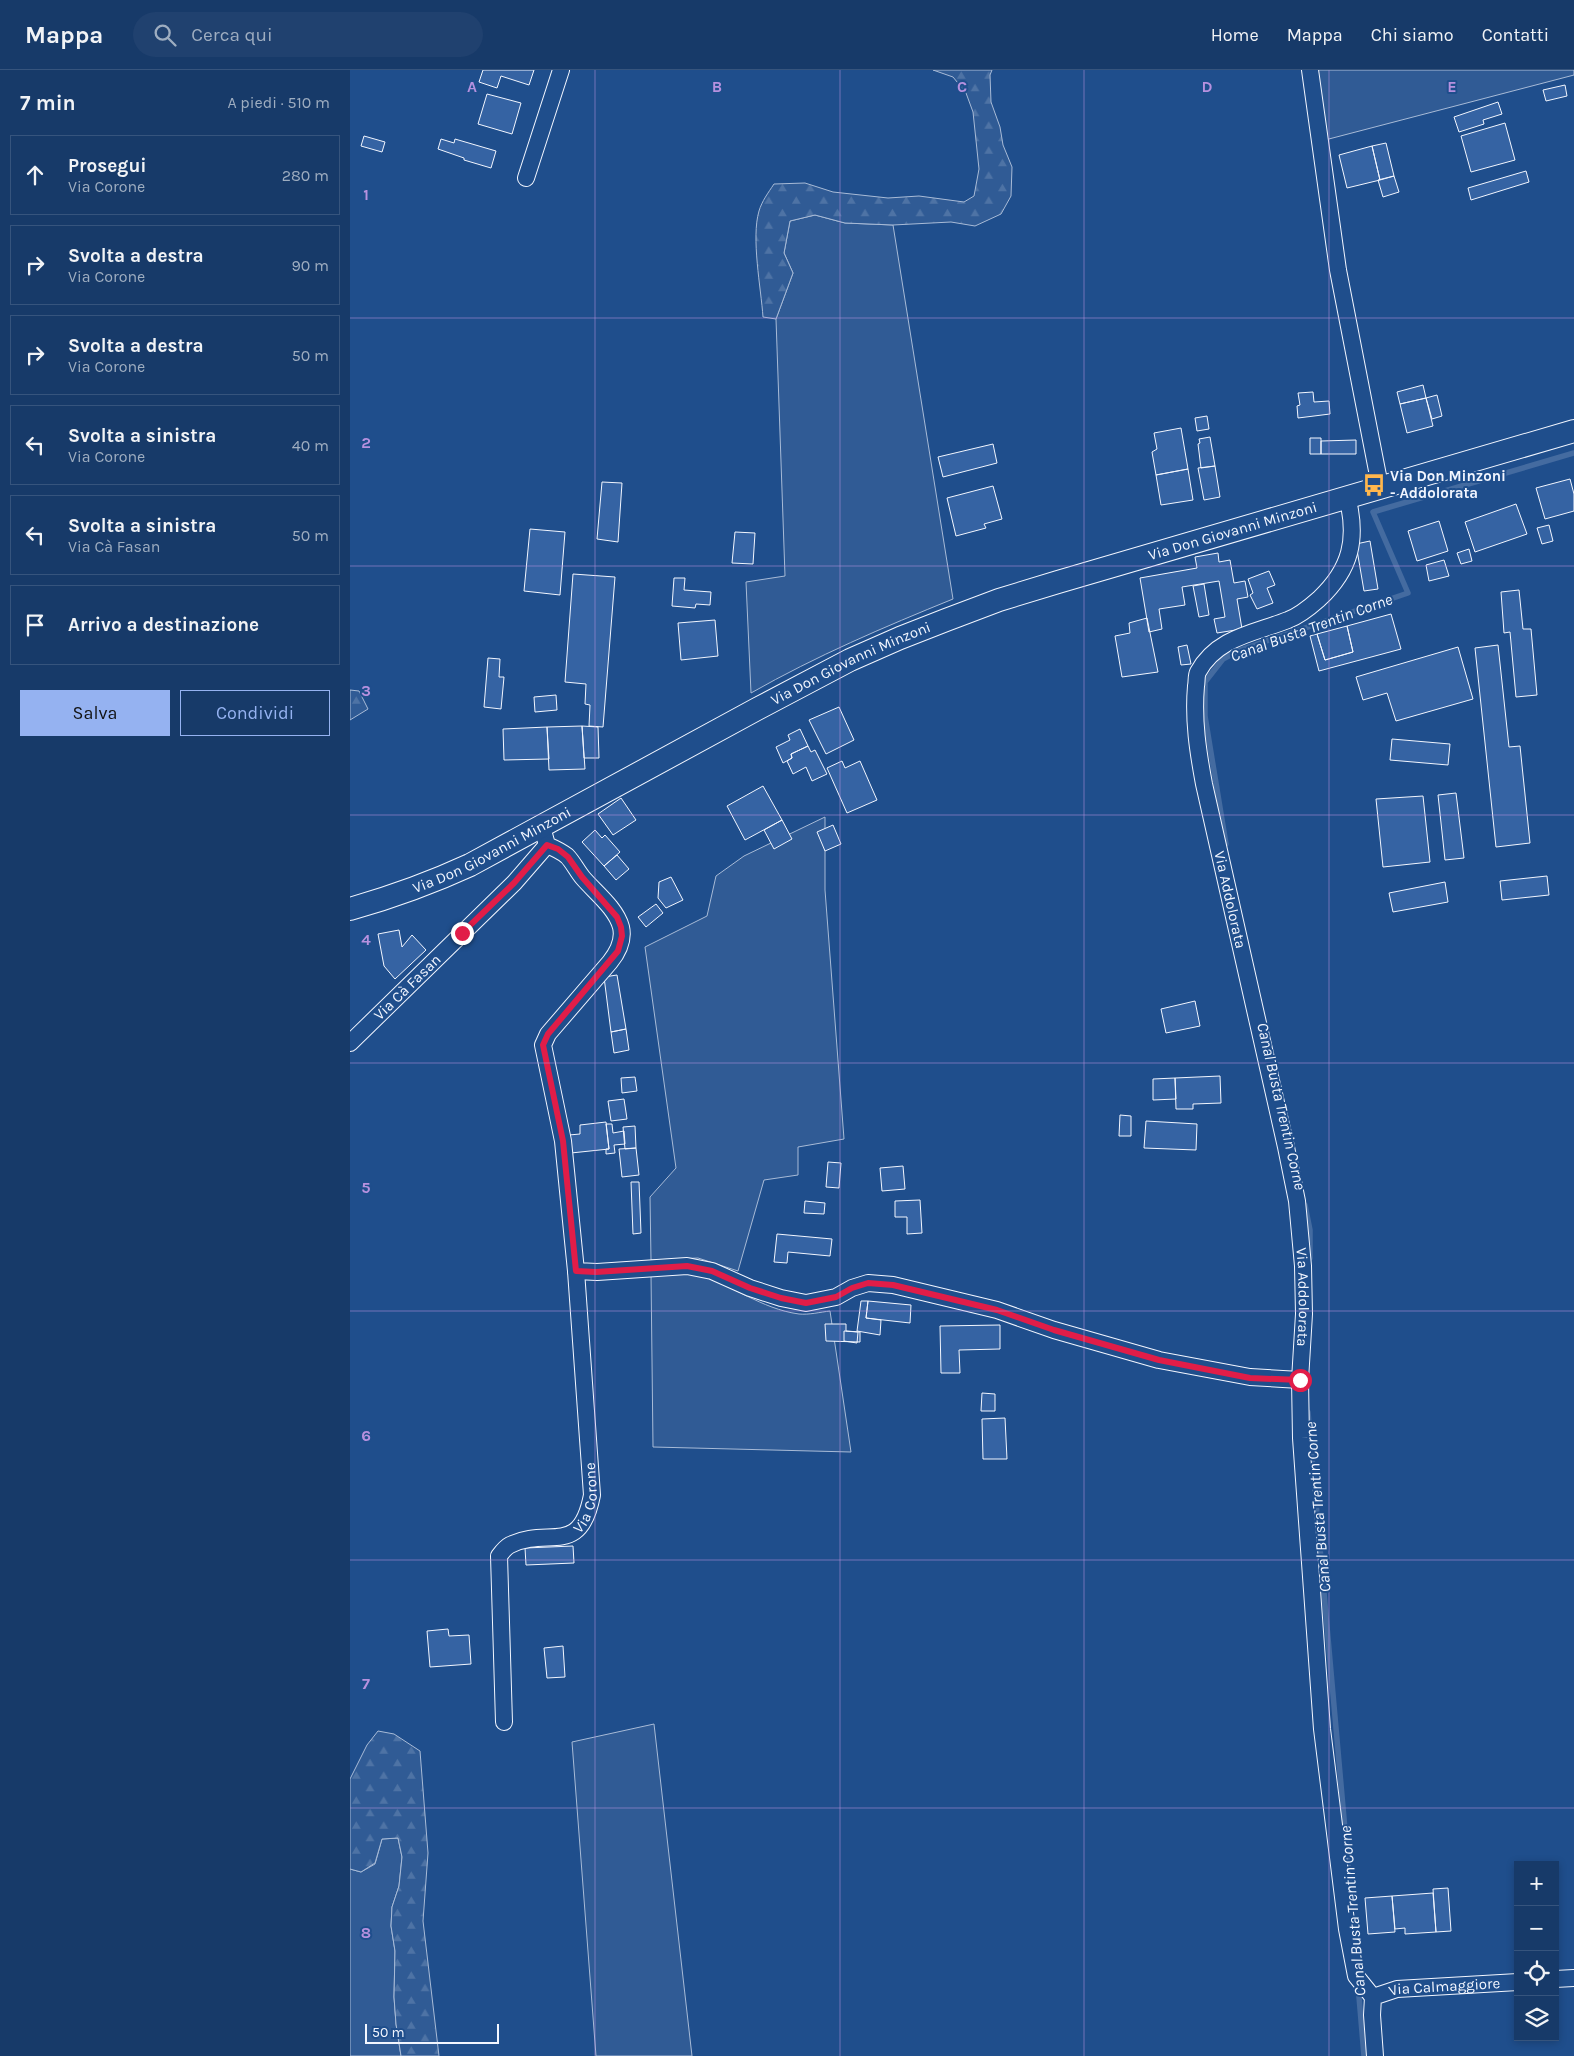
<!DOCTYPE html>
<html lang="it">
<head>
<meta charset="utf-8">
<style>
  :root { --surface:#173a69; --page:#20416f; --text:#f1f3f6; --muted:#9eadc0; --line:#36547d; --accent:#95b2f1 }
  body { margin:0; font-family:Karla,sans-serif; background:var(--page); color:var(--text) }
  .controls { position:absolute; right:15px; bottom:15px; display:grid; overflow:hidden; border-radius:0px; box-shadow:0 2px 8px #0003 }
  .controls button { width:45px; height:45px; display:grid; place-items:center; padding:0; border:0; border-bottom:1px solid var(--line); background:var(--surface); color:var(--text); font:25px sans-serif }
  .scale { position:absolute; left:15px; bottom:12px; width:134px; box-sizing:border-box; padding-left:5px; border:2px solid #f2f6ff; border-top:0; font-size:14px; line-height:18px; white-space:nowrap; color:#f2f6ff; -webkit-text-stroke:4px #1f4e8c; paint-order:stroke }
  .stop { position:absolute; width:15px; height:15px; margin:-11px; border:4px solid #e11d48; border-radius:50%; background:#fff }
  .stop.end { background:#e11d48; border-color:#fff; box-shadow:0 1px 5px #0008 }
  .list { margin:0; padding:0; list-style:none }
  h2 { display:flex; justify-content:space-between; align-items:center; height:65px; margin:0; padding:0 20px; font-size:21px }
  h2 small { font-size:16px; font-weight:400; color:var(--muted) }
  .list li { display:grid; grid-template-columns:32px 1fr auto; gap:15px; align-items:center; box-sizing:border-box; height:80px; margin:0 10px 10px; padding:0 10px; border:1px solid var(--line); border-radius:0px }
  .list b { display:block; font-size:19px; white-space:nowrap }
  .list p { margin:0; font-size:16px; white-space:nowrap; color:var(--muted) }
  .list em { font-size:16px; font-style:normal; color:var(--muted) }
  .actions { display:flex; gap:10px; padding:15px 20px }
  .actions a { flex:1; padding:11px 0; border:1px solid var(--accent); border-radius:0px; text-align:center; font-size:18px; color:var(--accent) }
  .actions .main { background:var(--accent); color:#111 }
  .icon { flex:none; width:28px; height:28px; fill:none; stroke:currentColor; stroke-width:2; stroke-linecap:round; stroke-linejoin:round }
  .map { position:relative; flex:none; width:1224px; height:1986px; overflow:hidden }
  header { display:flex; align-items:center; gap:30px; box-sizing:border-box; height:70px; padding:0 25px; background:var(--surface); border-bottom:1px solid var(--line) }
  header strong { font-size:24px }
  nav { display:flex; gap:28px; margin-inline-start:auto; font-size:18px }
  .search { width:350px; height:45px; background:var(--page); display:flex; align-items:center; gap:12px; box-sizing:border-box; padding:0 18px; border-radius:28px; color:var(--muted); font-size:19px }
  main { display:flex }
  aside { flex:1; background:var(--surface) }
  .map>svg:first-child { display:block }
  .green { fill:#305b95; stroke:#a8bbd7 }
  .forest { fill:url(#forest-firs); stroke:#a8bbd7 }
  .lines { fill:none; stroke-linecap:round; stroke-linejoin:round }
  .stream { stroke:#446ba0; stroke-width:5.5 }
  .building { fill:#3563a3; stroke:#f2f6ff }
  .street-casing { stroke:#f2f6ff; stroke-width:18 }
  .secondary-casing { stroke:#f2f6ff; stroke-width:24 }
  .street { stroke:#1f4e8c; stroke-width:16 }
  .secondary { stroke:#1f4e8c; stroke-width:22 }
  .route { stroke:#e11d48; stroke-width:6 }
  .grid { fill:none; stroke:#b691df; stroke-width:1; stroke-opacity:0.55 }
  .labels { text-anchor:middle; stroke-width:4; stroke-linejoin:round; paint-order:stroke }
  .poi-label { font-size:15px; font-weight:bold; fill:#f2f6ff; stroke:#1f4e8c; text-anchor:start }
  .street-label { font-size:15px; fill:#f2f6ff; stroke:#1f4e8c }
  .water-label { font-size:16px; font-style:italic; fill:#f2f6ff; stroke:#1f4e8c }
  .grid-label { font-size:16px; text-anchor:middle; font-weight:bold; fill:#b691df; stroke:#1f4e8c; stroke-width:4; stroke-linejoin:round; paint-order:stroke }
</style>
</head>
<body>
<header>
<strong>Mappa</strong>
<div class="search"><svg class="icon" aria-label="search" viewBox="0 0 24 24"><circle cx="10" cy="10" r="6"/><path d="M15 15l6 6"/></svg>Cerca qui</div>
<nav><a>Home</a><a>Mappa</a><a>Chi siamo</a><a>Contatti</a></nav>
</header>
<main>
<aside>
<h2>7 min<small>A piedi · 510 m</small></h2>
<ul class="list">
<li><svg class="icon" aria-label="ahead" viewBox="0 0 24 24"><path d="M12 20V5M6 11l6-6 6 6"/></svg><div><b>Prosegui</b><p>Via Corone</p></div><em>280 m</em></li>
<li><svg class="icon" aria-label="right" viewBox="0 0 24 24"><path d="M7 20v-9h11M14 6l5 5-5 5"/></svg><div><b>Svolta a destra</b><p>Via Corone</p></div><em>90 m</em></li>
<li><svg class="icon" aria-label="right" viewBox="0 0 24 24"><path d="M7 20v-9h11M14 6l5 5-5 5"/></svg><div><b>Svolta a destra</b><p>Via Corone</p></div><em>50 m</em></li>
<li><svg class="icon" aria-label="left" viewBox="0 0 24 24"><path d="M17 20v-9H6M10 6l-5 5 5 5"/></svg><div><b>Svolta a sinistra</b><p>Via Corone</p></div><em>40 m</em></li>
<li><svg class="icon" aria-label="left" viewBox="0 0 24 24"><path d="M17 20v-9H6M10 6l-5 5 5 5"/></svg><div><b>Svolta a sinistra</b><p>Via Cà Fasan</p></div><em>50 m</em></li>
<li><svg class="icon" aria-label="arrive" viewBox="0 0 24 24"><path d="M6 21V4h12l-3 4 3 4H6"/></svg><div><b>Arrivo a destinazione</b></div></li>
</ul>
<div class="actions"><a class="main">Salva</a><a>Condividi</a></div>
</aside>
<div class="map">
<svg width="1224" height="1986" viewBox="0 0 1224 1986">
  <defs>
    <pattern id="forest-firs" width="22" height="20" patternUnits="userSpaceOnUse" patternTransform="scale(1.25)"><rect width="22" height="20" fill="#305b95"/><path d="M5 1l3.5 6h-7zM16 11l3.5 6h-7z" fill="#4e73a5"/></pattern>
  </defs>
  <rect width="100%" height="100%" fill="#1f4e8c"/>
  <path class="green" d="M965 0H1224V5L975 70Z
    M465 145 495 153 543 155 603 529C534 557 466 586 401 623L396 512 435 506 426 249 443 203 434 183 440 151Z
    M475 747V820L494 1069 448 1077V1105L414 1110 388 1201 348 1188 301 1190 300 1127 326 1098 295 877 357 846 366 806 394 786Z
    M345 1204C382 1214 411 1239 449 1244 459 1245 471 1242 480 1241L501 1382 303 1377 301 1205Z
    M304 1654 342 1986H246L222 1672Z
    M48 1768 52 1787 49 1816 42 1837 41 1856 45 1881 44 1927 46 1954 51 1986H0V1799L11 1802 25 1794 32 1769Z"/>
  <path class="forest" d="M583 0H642L640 5 641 32 650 57 653 75 662 97 661 126 651 144 625 156 601 152 543 155 495 153 465 145 440 151 434 183 443 203 426 249 413 247C411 218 401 168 409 141 412 131 418 123 424 114L455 113 483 122 538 128 569 126 614 132 624 126 629 99 623 42 616 23 603 7Z
    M0 620 9 621 18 639 0 650Z
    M28 1661 44 1664 70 1681 78 1783 73 1851 89 1986H51L46 1954 44 1927 45 1881 41 1856 42 1837 49 1816 52 1787 48 1768 32 1769 25 1793 11 1802 0 1799V1709L17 1675Z"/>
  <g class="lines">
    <path class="stream" d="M876 774 855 646V612L873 589 890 580 1058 523 1023 442 1224 383
      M955 1135 960 1160V1188
      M958 1342 1000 1816
      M1008 1915 1014 1986"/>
  </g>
  <path class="building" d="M133 0H184L179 15 151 6 147 18 129 12Z
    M1215 15 1217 26 1196 31 1193 20Z
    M137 24 171 33 162 64 128 54Z
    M1148 32 1152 44 1133 50 1134 54 1109 62 1104 47Z
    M1155 53 1165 90 1121 102 1111 66Z
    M14 66 35 72 32 82 11 76Z
    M91 69 104 73 105 69 146 81 141 98 114 90V88L88 79Z
    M1036 73 1044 106 1030 110 1022 76Z
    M1022 76 1030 110 997 118 989 85Z
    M1176 101 1179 112 1121 130 1118 118Z
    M1044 106 1049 122 1033 127 1028 110Z
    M1073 315 1076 328 1050 334 1047 322Z
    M963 322 964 332 979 331 980 344 948 348 947 336 950 335 948 323Z
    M1087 325 1092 346 1082 349 1076 328Z
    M1076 328 1083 356 1057 363 1050 334Z
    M857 346 859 359 847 361 845 348Z
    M831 358 838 399 806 405 802 382 807 379 804 363Z
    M860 367 865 396 851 398 848 374 850 373 849 369Z
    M960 368H971V384H960Z
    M1006 370V384H971V371Z
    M643 374 647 393 593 407 588 387Z
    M865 396 870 427 854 430 848 398Z
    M838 399 843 430 811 435 806 405Z
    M1220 409 1224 424V441L1195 449 1186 418Z
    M252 412 272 413 268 472 247 469Z
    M643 416 652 449 634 454 636 458 606 466 597 428Z
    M1166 434 1177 464 1125 482 1115 452Z
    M1089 451 1098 481 1067 491 1058 461Z
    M1199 455 1203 471 1192 474 1187 458Z
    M180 459 215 462 210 525 174 521Z
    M385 462 405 463 403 494 382 493Z
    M1020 471 1028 519 1014 521 1006 474Z
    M1119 479 1122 491 1111 494 1107 483Z
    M868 483 869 492 880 490 884 513 895 511 898 527 887 529 892 559 867 563 864 549 875 547 869 511 832 517 835 535 809 539 812 559 799 562 790 508 847 498 845 487Z
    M1094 490 1099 506 1079 511 1076 495Z
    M919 501 925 515 917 518 923 533 907 539 900 525 903 523 898 509Z
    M223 504 265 507 253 657 239 656 240 635 235 634 236 614 215 612Z
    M324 508H335L334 520 361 522 360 535 346 534 345 538 322 536Z
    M854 514 859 545 849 547 843 516Z
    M1169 520 1173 559H1181L1187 625 1166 627 1160 562 1154 563 1151 522Z
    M1041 544 1051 579 969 601 960 566 967 564 975 590 1003 582 997 556Z
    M797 548 808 602 772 607 765 566 780 563 779 553Z
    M365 550 368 586 331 590 328 553Z
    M997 556 1003 582 975 590 967 564Z
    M837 575 841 594 831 595 828 577Z
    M1148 575 1159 677 1170 676 1180 773 1146 777 1125 578Z
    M1108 577 1123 629 1046 651 1037 623 1013 630 1006 607Z
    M138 588 150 589 149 607H154L151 639 134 637Z
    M206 625 207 640 185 642 184 627Z
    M489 637 504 670 476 684 459 650Z
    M232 656 248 657 249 688H234Z
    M232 656 235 699 199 700 197 657Z
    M197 657 199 689 154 690 153 659Z
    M450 659 458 676 441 684 442 688 433 693 426 677 440 670 438 665Z
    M1042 669 1100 674 1098 695 1040 690Z
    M458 676 461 682 465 680 477 704 462 711 456 697 443 704 437 691 442 688 441 684Z
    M492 691 495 698 510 691 527 730 497 743 477 698Z
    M413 716 432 750 395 770 377 736Z
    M1106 723 1114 788 1095 790 1088 725Z
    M1073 726 1080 792 1033 797 1026 729Z
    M271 728 286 750 263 765 248 744Z
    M432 750 442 769 424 779 414 760Z
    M483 755 491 774 475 781 467 762Z
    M245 760 252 768 255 765 270 782 254 796 232 772Z
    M267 785 279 799 266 810 254 796Z
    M1197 806 1199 825 1152 830 1150 811Z
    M321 807 333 830 316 838 308 828 309 812Z
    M1095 812 1098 832 1043 842 1039 823Z
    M306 834 313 843 296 857 288 847Z
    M49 860 52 877 62 865 76 880 45 909 34 896 28 864Z
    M267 905 276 959 261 962 254 907Z
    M845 931 850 956 816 963 811 939Z
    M276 959 279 980 264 983 261 962Z
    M870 1006 871 1033 843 1034V1039H826L825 1008Z
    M285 1007 287 1021 272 1023 271 1008Z
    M825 1008 826 1029 803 1030V1009Z
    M274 1029 277 1049 261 1051 258 1031Z
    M770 1045 781 1046V1066H769Z
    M796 1051 847 1054 846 1080 794 1078Z
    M256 1052 259 1079 221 1083 219 1065 230 1064V1055Z
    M256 1054H262L263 1063 274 1061 275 1074 264 1075 265 1083 256 1084V1079H259Z
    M285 1056 286 1078 275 1079 273 1057Z
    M286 1078 289 1105 272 1107 269 1079Z
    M478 1092 491 1093 489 1118 476 1117Z
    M553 1096 555 1119 532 1121 530 1098Z
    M281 1112H289L291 1163 283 1164Z
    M570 1130 572 1163 557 1164V1147H545V1131Z
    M455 1131 475 1133 474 1144 454 1143Z
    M427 1164 482 1169 480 1186 438 1182 437 1193 424 1192Z
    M511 1231H518L516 1248 531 1250 530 1265 507 1261Z
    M518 1231 561 1235 560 1253 516 1248Z
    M475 1254H496V1261L510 1262V1272L476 1271Z
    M650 1255V1279L609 1280 610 1303H591L590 1256Z
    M494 1261 508 1262 507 1273 494 1271Z
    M632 1323 645 1324V1341H631Z
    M655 1348 657 1389H633L632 1349Z
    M223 1476 224 1493 176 1495 175 1478Z
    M98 1559 99 1566 119 1565 121 1594 80 1597 77 1561Z
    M213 1576 215 1607 197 1608 194 1578Z
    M1098 1818 1101 1861 1086 1862 1083 1819Z
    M1083 1823 1086 1862 1055 1864V1858L1045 1859 1042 1826Z
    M1042 1826 1045 1862 1018 1864 1015 1828Z"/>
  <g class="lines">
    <defs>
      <g id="street">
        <path d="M960 0 988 200 1030 416"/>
        <path d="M176 108 211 0"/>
        <path id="s1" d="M997 426C1008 469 1001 499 969 529 960 537 949 546 938 550 905 563 867 567 848 602 846 606 847 612 846 616 843 650 848 682 854 714L936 1077 947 1131 953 1196 954 1244 950 1310 951 1368 972 1659 997 1859 1006 1906 1023 1927"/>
        <path d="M192 757 197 775C204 778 211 781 217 786 223 792 227 801 233 808 245 822 266 838 271 857 274 870 268 882 260 892L198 964 193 975 213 1071 226 1201 247 1202 337 1196 362 1201 400 1218 431 1228 456 1233 486 1227 502 1218 518 1213 543 1215 647 1240 704 1260 809 1290 900 1307 950 1310"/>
        <path id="s2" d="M0 973 164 813 197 775"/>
        <path id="s3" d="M154 1652 149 1486C152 1482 156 1477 160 1475 199 1456 230 1488 242 1425L226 1201"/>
        <path d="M1205 1909 1224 1908"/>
        <path id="s4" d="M1025 1986 1022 1945 1023 1927 1047 1919 1168 1912"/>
      </g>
      <g id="secondary">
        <path id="s5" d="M0 839C42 827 81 813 120 795L407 639 500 590 550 568 596 550 649 530 708 512 1224 361"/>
      </g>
    </defs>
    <use href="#street" class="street-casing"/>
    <use href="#secondary" class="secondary-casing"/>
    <use href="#street" class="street"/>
    <use href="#secondary" class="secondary"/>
  </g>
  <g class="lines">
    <path class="route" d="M112 863 164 813 197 775 208 779 218 787 232 807 267 847 271 857 272 866 268 881 198 964 193 975 213 1071 226 1201 246 1202 337 1196 362 1201 400 1218 431 1228 456 1233 486 1227 502 1218 518 1213 543 1215 647 1240 704 1260 809 1290 900 1308 950 1310"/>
  </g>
  <path class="grid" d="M245 0V1986M490 0V1986M734 0V1986M979 0V1986M0 248H1224M0 496H1224M0 745H1224M0 993H1224M0 1241H1224M0 1490H1224M0 1738H1224"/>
  <defs>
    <symbol id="bus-bare" viewBox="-9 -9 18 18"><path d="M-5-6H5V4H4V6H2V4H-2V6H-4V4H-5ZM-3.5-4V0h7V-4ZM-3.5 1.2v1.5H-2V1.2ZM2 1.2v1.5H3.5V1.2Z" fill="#ffb74d" stroke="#1f4e8c" stroke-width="2.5" paint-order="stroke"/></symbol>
  </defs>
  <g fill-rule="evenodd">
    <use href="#bus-bare" x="1008" y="399" width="32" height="32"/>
  </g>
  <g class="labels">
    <g class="poi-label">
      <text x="1040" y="411">Via Don Minzoni<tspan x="1040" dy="17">- Addolorata</tspan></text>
    </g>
    <g class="street-label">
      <text dy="5" stroke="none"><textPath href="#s5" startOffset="964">Via Don Giovanni Minzoni</textPath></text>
      <text dy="5" stroke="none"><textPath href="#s5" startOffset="559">Via Don Giovanni Minzoni</textPath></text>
      <text dy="5" stroke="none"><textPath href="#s5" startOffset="154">Via Don Giovanni Minzoni</textPath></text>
      <text dy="5" stroke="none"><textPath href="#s1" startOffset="489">Via Addolorata</textPath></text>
      <text dy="5" stroke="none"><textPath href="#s2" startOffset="80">Via Cà Fasan</textPath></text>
      <text dy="5" stroke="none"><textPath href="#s1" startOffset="894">Via Addolorata</textPath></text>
      <text dy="5" stroke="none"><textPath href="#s3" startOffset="286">Via Corone</textPath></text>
      <text dy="5" stroke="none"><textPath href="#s4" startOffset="132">Via Calmaggiore</textPath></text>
    </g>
    <g class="water-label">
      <text transform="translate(961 557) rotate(-20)" y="6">Canal Busta Trentin Corne</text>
      <text transform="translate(932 1036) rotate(77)" y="6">Canal Busta Trentin Corne</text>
      <text transform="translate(967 1437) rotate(-95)" y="6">Canal Busta Trentin Corne</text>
      <text transform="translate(1002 1841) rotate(-95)" y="6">Canal Busta Trentin Corne</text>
    </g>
  </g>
  <g class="grid-label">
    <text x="122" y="22">A</text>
    <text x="367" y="22">B</text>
    <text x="612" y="22">C</text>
    <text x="857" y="22">D</text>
    <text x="1102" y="22">E</text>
    <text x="16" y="130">1</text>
    <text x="16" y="378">2</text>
    <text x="16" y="626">3</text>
    <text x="16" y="875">4</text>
    <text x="16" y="1123">5</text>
    <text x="16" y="1371">6</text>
    <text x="16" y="1619">7</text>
    <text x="16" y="1868">8</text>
  </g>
</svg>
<div class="controls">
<button>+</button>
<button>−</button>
<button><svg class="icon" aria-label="locate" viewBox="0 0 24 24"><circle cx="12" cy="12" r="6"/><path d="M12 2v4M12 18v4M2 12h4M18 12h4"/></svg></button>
<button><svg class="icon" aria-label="layers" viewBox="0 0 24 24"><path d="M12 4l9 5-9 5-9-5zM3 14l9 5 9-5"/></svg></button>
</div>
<div class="scale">50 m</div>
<div class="stop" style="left:950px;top:1310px"></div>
<div class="stop end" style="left:112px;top:863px"></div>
</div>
</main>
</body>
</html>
